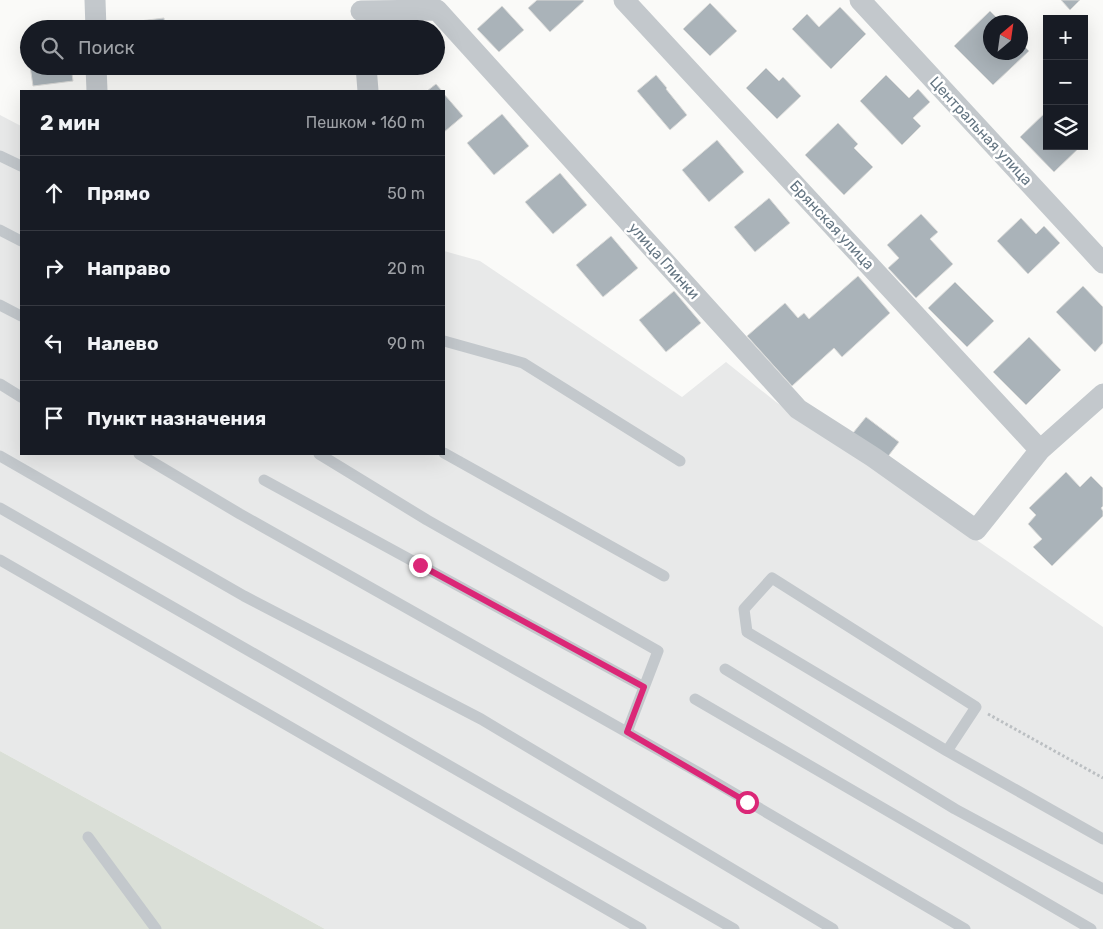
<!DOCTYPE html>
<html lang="ru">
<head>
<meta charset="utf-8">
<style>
  :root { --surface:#171b24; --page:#242831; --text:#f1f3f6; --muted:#9ea1a6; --line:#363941 }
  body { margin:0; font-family:Rubik,sans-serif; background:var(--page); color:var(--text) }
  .controls { position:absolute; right:15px; top:15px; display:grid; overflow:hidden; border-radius:0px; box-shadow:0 5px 20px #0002 }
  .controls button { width:45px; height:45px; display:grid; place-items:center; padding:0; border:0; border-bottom:1px solid var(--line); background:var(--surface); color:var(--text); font:25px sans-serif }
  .compass { position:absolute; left:983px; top:15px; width:45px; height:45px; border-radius:50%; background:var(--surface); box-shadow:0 5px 20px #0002; rotate:29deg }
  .stop { position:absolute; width:15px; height:15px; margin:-11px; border:4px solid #db2777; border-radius:50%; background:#fff }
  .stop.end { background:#db2777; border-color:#fff; box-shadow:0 1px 5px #0008 }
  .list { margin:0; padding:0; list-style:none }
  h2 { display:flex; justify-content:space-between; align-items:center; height:65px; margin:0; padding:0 20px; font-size:21px }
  h2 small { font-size:16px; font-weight:400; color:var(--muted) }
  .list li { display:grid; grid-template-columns:32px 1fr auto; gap:15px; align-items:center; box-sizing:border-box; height:75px; padding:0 20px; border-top:1px solid var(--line) }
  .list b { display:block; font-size:19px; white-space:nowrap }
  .list em { font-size:16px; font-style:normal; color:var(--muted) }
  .icon { flex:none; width:28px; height:28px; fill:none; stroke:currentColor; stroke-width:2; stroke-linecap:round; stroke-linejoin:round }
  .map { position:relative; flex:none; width:1103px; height:929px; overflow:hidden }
  .search { position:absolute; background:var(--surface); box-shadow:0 5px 20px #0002; left:20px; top:20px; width:425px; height:55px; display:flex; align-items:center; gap:12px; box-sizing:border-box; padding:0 18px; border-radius:28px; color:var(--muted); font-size:19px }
  .panel { position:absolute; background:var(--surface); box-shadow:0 5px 20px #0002; left:20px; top:90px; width:425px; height:365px; border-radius:0px }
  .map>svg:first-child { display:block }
  .built { fill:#e8e9e9 }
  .green { fill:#dadfd7 }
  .building { fill:#aab3b9; stroke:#dcdcda }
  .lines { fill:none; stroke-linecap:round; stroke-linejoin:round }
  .path { stroke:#bbbfc2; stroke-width:3; stroke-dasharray:2.5 2.5; stroke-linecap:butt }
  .lane { stroke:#c3c8cc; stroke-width:11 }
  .street { stroke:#c3c8cc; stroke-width:21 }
  .route { stroke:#db2777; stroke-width:6 }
  .labels { text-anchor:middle; stroke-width:5; stroke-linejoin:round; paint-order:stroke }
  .street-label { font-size:15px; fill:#657683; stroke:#fff }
</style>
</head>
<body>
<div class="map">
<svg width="1103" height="929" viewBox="0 0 1103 929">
  <rect width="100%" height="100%" fill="#fafaf8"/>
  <path class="built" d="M0 115 21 126V454H444V251L480 261 682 397 726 362 776 402 1103 627V929H325L0 751Z"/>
  <path class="green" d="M0 751 325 929H0Z"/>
  <path class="building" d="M537 0H583L584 1 550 32 528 8Z
    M1061 0H1080L1070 10Z
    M710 3 737 31 710 56 683 29Z
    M502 6 524 30 499 52 477 29Z
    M840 7 866 34 831 69 792 29 807 14 819 27Z
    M990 11 1001 22H990V52H1020V42L1029 51 993 85 954 46Z
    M164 18 165 29H124L123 23Z
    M335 25V29H294V28Z
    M30 66H71L73 81 33 86Z
    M129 66H169L170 68 129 73Z
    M766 68 779 81 783 77 801 96 777 119 746 88Z
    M656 75 667 88 666 89 687 115 670 130 637 91Z
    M886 75 909 98 918 89 930 102 913 118 921 126 902 145 860 101Z
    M436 84 442 91H427Z
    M444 94 463 116 444 132Z
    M1047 111V146H1081L1054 172 1020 137Z
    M502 114 529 146 494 175 467 143Z
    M838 123 858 144 854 148 873 167 844 195 805 155Z
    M717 140 744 172 709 202 682 170Z
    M560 173 587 205 553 234 525 202Z
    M769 198 790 223 755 252 734 227Z
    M921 214 938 232 930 239 953 264 916 298 888 268 899 258 887 245Z
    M1021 218 1036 234 1044 226 1060 243 1028 274 997 241Z
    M611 236 638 268 603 297 576 265Z
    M858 276 890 313 842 357 834 348 792 386 747 336 785 303 798 318 804 313 809 319Z
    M955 282 994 321 967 347 928 308Z
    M1083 286 1103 307V343L1095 352 1056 312Z
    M674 291 701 323 666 352 639 320Z
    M1029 337 1061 370 1026 405 993 372Z
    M866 417 899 442 886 459 853 433Z
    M1066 472 1080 487 1091 476 1103 488V506L1101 508 1103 511V516L1052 566 1033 547 1042 539 1028 524 1036 515 1029 508Z"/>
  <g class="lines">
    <path class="path" d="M988 714 1103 778"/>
    <path class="lane" d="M0 156 21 166
      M0 230 21 241
      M0 305 21 316
      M444 341 523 363 680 461
      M0 384 21 397
      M444 453 664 576
      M139 454 240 514 701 774 965 929
      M319 454 427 520 658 651 627 732
      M0 456 244 596 481 719 833 929
      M264 480 644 687
      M0 508 734 929
      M0 560 641 929
      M725 669 955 809 1103 889
      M695 699 1091 929
      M947 751 976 707 772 578 744 609 747 632 947 751 1103 839
      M88 837 156 929"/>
    <path class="street" d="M95 0 96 29
      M624 0 1040 450
      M860 0 1103 263
      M361 11 437 10 798 409 873 457 976 530 1040 450 1103 394
      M96 66 97 91
      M366 66 368 91"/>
  </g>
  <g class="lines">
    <path class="route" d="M420 565 644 687 627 732 747 802"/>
  </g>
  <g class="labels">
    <g class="street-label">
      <text transform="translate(981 131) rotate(47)" y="5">Центральная улица</text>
      <text transform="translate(832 225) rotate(47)" y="5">Брянская улица</text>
      <text transform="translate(664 261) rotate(48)" y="5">улица Глинки</text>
    </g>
  </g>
</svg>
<div class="controls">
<button>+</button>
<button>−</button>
<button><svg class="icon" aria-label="layers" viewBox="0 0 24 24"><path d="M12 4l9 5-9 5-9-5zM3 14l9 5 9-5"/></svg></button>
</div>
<svg class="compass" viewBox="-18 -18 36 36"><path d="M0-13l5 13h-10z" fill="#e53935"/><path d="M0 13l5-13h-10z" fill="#9ea1a6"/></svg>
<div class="stop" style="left:747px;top:802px"></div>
<div class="stop end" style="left:420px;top:565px"></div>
<div class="search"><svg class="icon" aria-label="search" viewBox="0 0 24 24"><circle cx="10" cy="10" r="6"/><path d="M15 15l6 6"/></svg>Поиск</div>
<section class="panel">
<h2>2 мин<small>Пешком · 160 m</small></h2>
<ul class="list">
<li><svg class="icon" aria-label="ahead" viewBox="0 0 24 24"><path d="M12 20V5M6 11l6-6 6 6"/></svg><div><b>Прямо</b></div><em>50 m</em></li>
<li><svg class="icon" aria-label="right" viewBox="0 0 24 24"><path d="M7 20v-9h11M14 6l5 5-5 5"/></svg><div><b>Направо</b></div><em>20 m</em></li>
<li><svg class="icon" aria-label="left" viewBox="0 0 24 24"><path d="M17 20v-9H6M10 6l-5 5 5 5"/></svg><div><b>Налево</b></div><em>90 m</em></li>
<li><svg class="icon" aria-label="arrive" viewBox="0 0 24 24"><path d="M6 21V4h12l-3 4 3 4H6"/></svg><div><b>Пункт назначения</b></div></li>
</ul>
</section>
</div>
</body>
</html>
